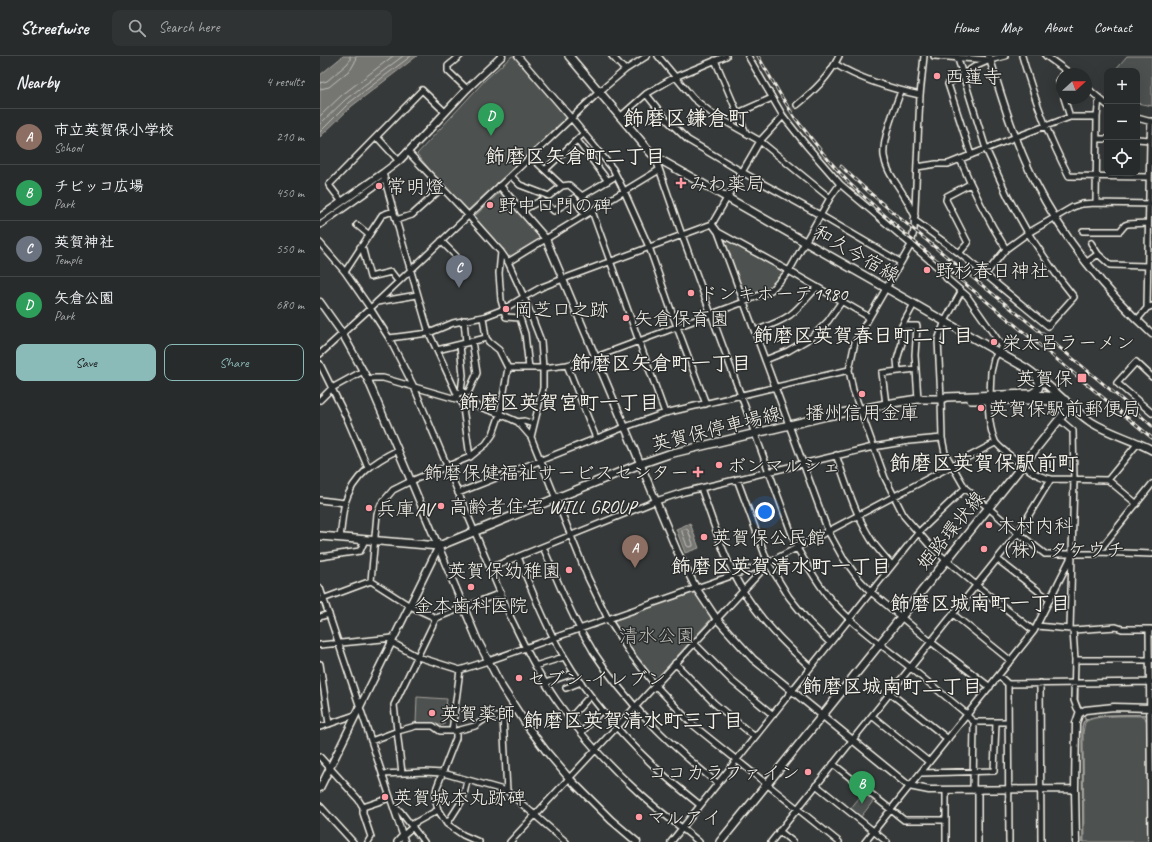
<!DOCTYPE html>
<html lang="en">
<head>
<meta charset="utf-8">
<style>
  :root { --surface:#282b2b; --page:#303333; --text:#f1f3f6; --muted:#a5a7a9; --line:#444747; --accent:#8bbbb9 }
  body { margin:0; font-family:Caveat,"Klee One",sans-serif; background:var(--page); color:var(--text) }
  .controls { position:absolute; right:12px; top:12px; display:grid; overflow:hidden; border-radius:8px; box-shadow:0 4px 16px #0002 }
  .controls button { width:36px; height:36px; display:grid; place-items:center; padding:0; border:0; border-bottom:1px solid var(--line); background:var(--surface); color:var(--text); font:20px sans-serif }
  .compass { position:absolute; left:736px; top:12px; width:36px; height:36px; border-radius:50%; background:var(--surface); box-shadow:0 4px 16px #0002; rotate:69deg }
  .you { position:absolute; left:445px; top:456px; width:14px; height:14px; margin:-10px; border:3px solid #fff; border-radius:50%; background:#1a73e8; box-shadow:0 0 0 6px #1a73e833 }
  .badge { display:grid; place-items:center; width:26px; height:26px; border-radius:50%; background:var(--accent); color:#fff; font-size:13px; font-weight:700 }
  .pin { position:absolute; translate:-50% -33px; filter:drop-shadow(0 1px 2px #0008) }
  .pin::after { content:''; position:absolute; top:21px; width:14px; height:12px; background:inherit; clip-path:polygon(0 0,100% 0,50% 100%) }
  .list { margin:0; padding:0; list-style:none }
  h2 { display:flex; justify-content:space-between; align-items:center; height:52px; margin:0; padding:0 16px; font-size:17px }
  h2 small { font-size:13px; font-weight:400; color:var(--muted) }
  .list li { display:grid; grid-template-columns:26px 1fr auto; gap:12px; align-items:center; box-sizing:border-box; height:56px; padding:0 16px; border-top:1px solid var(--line) }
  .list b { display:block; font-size:15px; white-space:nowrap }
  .list p { margin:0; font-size:13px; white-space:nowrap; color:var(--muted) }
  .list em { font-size:13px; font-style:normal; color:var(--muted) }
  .actions { display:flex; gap:8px; padding:12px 16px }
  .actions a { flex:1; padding:9px 0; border:1px solid var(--accent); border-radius:8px; text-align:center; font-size:14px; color:var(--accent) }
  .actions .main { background:var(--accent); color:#111 }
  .icon { flex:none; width:22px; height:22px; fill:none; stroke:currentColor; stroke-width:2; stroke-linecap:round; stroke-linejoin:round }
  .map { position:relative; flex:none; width:832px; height:786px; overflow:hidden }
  header { display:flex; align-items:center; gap:24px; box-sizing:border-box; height:56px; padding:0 20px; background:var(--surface); border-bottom:1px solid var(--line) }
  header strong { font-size:19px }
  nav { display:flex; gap:22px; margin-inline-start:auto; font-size:14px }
  .search { width:280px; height:36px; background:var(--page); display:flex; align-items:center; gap:10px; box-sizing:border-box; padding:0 14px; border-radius:8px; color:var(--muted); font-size:15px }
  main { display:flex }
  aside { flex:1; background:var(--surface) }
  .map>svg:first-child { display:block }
  .green { fill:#4e514f; stroke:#a1a19c }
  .water { fill:#757572; stroke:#a8a7a1 }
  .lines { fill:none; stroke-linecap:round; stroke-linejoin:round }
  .shore { stroke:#c1bfb9; stroke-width:1 }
  .stream { stroke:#a8a7a1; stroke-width:1.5 }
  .minor-tunnel { stroke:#525553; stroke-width:5; stroke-dasharray:5 2.5; stroke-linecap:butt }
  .minor-casing { stroke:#f4f1e8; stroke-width:8 }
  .tertiary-casing { stroke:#f4f1e8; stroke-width:9 }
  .secondary-casing { stroke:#f4f1e8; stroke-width:10 }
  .minor { stroke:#2a2d2e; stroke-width:5 }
  .tertiary { stroke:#2a2d2e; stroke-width:6 }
  .secondary { stroke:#2a2d2e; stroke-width:7 }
  .rail-casing { stroke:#f4f1e8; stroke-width:3 }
  .rail { stroke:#2a2d2e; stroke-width:1.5; stroke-dasharray:4.5; stroke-linecap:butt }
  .poi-dot { fill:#ff9aa2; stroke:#2a2d2e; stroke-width:1.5 }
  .labels { text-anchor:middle; stroke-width:3; stroke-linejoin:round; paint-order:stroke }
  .poi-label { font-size:19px; fill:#f4f1e8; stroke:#2a2d2e; text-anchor:start }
  .street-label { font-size:19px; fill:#f4f1e8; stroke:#2a2d2e }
  .park-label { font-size:19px; fill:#bab9b2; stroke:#2a2d2e }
  .neighbourhood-label { font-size:20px; font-weight:bold; fill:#f4f1e8; stroke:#2a2d2e }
  .quarter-label { font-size:21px; font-weight:bold; fill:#f4f1e8; stroke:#2a2d2e }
</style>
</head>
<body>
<header>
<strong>Streetwise</strong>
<div class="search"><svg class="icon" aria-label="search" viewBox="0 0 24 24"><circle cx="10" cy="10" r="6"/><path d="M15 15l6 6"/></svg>Search here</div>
<nav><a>Home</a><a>Map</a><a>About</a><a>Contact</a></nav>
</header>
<main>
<aside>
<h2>Nearby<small>4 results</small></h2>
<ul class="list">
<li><span class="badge" style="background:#8d6e63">A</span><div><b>市立英賀保小学校</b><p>School</p></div><em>210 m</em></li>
<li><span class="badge" style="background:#2e9e5b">B</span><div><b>チビッコ広場</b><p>Park</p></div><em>450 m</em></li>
<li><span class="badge" style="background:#6b7280">C</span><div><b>英賀神社</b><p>Temple</p></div><em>550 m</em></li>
<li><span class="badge" style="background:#2e9e5b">D</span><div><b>矢倉公園</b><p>Park</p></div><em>680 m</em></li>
</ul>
<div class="actions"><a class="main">Save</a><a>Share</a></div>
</aside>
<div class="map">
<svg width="832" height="786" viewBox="0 0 832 786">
  <rect width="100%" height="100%" fill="#363939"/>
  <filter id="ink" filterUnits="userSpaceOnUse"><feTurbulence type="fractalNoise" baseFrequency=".025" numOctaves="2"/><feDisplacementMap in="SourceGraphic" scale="8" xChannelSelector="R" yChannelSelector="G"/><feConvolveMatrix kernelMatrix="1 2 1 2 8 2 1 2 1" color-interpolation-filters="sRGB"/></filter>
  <g filter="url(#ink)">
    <path class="green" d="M192 0H195L248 62 147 155 123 130 97 98 166 23Z
      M807 0H832V50L817 47V15H794Z
      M180 136 221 182V184L190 202 188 201 179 189 153 162Z
      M407 183 463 215 464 218C455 228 439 243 425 241L405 185Z
      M373 536 375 537 391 560V563L335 624 311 593 294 566 295 563Z
      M97 641 127 643 124 669H118L112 667H96Z
      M824 660 827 666 828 786H764L763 676C764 674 764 669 765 667 771 658 813 660 824 660Z
      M544 736 554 744 540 762 530 753Z"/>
    <path class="water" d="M23 0H97L32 50 0 81V19Z
      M370 467 379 492 365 497 356 473Z"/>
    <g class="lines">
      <path class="shore" d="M0 27 7 25 27 8 30 4V0
        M0 33 9 31 31 13 35 6 36 0
        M0 60 22 39 73 0
        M0 68 26 43 83 0
        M0 76 29 47 91 0
        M366 473 368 474 373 488V490L369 491 367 490 362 476V474Z"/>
      <path class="stream" d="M756 446 757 426
        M720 569 747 515H749
        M756 587 757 597
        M757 613V625
        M682 620 716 577 719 572
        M758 629V645L762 654
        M763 658 766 665
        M649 660 680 623
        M606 715 647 663
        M595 729 603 718
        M575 754 592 732
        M557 776 572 757
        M549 786 555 779
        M763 786 762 676C762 674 762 670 763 667 769 656 816 659 828 659"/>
      <path class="minor-tunnel" d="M463 60 477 49"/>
      <defs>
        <path id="minor" d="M140 0 128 10V15L147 33
          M198 0 252 63 293 113 304 135 329 191 357 271 386 348
          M292 0 305 14
          M338 0 373 42 394 59 440 85 510 142
          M428 0 463 60 486 89 520 128 621 214 626 222 647 240 682 290 674 303 671 316 670 339
          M604 0 600 39 594 174 591 189 535 286 529 314 533 334 565 422 584 460 612 492 656 529 714 575
          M614 0 670 4 685 0
          M702 0C714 42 729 82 749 120L829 121
          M726 0 751 18
          M395 4 426 77
          M515 8C540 23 572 33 600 39
          M742 20 739 25 742 35
          M766 31 787 49
          M581 35C575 52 562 83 564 100 566 115 576 126 583 138 588 145 591 153 595 160
          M326 38 346 63 368 84 422 116 500 159 580 206
          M744 42 750 61
          M477 49C495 34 509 21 519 0
          M418 57 452 42
          M300 61 326 38 355 21 406 0
          M817 62 832 66
          M57 81 79 105
          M777 83H787
          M817 83 830 84
          M257 84 288 125
          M88 96 148 159 181 196 188 206 204 241 221 285 223 312V332L211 381 268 522 288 563 310 597 335 629 373 669 519 786
          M651 99 628 28 654 11 670 4
          M211 101 242 130 249 129 262 140 296 120
          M335 101 362 179 477 492C488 510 498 529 512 545 535 571 564 591 591 612 610 628 629 643 648 659
          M640 103C653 135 668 164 686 193
          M597 111 616 108H628L696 81 750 61H777
          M225 114 264 77
          M63 117 76 164 109 277 137 338 136 343
          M191 120 200 129 229 140 242 130
          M22 146 9 129 102 34 125 56
          M776 147 777 61 779 42
          M201 155 222 144 234 155 254 142 265 159
          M272 155 345 357
          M76 164 92 159 122 132
          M594 164 639 197 728 270 754 241 736 218 708 177 688 141 666 93 637 0
          M392 168 398 176 469 215 549 261
          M0 169 65 123
          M37 169 48 178
          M763 175H800L805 169 808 168 828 167
          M398 176 508 475 523 502 538 522 551 536 611 586 670 631
          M121 185 136 200
          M0 187 25 216 50 252 69 282 94 331 190 560C204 589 218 618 237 645 260 678 288 709 318 736 337 754 359 769 379 786
          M771 187 778 198 790 209 827 210
          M40 191 43 194 50 221 71 216 78 225
          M181 196 179 217 181 244 186 261 200 262 205 278 209 312
          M639 197 648 187 626 144 627 140 650 128
          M188 206 339 114
          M767 206 778 198
          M25 216 62 159 73 155
          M665 219 686 193 708 177 753 151 762 148 776 147 832 148
          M641 236 625 265 618 284 621 343 622 382 625 397 645 432 698 477 725 498H776L778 496 832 498
          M57 246 97 239
          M827 252 830 84 831 65
          M163 261 166 282 169 286 179 294 188 312 180 358 173 378 166 388 150 401 91 425 73 434 61 448 57 458 51 525 90 550 116 562 181 537
          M144 264 146 287
          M817 264 827 252 832 250
          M582 270H597L595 299 598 343
          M435 275C446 271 460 266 470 259 480 251 488 241 497 231
          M69 282 109 277 133 267 163 261 184 253 204 241 222 231 243 223 392 168 440 85 463 60
          M140 289 143 319 141 336
          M117 294 166 282
          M0 298 56 247 279 36 305 14 327 0
          M445 304 468 295 492 281 508 265 522 245
          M0 308 28 365 48 412
          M247 309 276 382
          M188 312H223L247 309 276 301 424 246 451 234 469 215 510 142 520 128
          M578 315 577 304 582 287V270L594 248
          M832 321 816 306 797 327 832 357
          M48 324 52 322H63L136 343 180 358 198 366 204 365 214 368
          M137 338 141 336 148 337 157 317 152 285
          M0 344 12 332 43 315
          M142 345 150 401
          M668 345C669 358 669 372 675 385 677 391 709 414 716 418 721 421 726 422 731 423L788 424 817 448
          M566 348 562 317 596 313
          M739 363 753 375 754 423 750 573 753 574 755 604 754 644 757 652 760 657
          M198 366 211 381
          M516 399C526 426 534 455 549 480 555 491 564 500 572 509
          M417 423 448 507 469 541 489 566 510 587
          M788 424 818 387
          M381 432C393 466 404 502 422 533 440 564 465 588 490 611
          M138 437 305 371 345 357 529 314
          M0 444 25 447
          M20 481C22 470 22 458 25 447 33 420 55 405 78 394
          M223 491C235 518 245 545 259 571 263 579 269 587 273 595 308 649 348 687 397 727
          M778 496 832 428
          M0 501 40 495 45 484
          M198 501C209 528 220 555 233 581 259 631 296 674 336 712 350 725 365 737 380 749
          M677 503 730 544
          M170 512 336 445 364 436 553 391 589 385 622 382
          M0 532 85 786
          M0 544 51 525
          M633 558 691 605
          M0 561 9 558
          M717 570 750 573
          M829 573 831 786
          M753 574 796 571 802 573H831
          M71 586 98 601 140 614 168 605 448 507 675 387
          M374 587 412 625 453 659
          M0 589 73 582
          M755 604H831
          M355 607 394 647 435 681
          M0 608 9 668
          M215 610 244 601
          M679 620 688 628 831 626
          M225 627 254 617
          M720 627 721 786
          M688 628 689 786
          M246 632 261 626
          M570 637 628 683
          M552 660 609 706
          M647 660 654 666H688
          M183 661 187 735 246 786
          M250 662 270 640
          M0 671 35 659
          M132 675 140 614
          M136 675V682L117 731 115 741 118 754 127 768 143 779 159 786
          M262 676 281 655
          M51 685 78 675 96 670H113L120 675H136L155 670 168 661H183L196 653
          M0 701 38 743 43 751 70 742
          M513 708 584 764H626
          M82 717 74 649 116 562
          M601 717 674 715 676 667
          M62 718 105 716 123 717 187 735
          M496 729 567 786
          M626 734V786
          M653 734 654 666
          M658 734V786
          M0 750 33 786
          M43 751V757L51 781 48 786
          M74 751 80 755 104 786
          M127 768 143 743 147 724
          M91 769 118 754
          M459 775 473 786
          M77 786C81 780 87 776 93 771
          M190 786 448 508
          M351 786 598 477 645 432
          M451 786 698 477 731 423
          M545 786 714 575 752 499"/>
        <path id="tertiary" d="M669 0C682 43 695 86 715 126 743 182 786 236 832 278
          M180 130 226 183 357 495 376 532 396 562 433 603 589 730 609 734 755 733
          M0 161 63 117 79 105 108 75 147 33 182 0
          M0 246 22 277 48 324 91 425 157 583 182 631 208 671 226 695 249 722 291 764 317 786
          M0 732 119 490
          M756 786 755 733 756 667 759 658 765 654 794 651 832 652"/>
        <path id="secondary" d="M249 0 331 97 339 103 566 232 704 311C729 327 747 350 771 366 790 378 812 383 832 394
          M711 338C720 334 721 329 717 320
          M651 344H718L729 345 746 349
          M0 480 119 490 320 408 349 398 507 360 566 348 598 343H621L626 341 708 338 736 341 745 344
          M400 786 502 660 750 350"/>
      </defs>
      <use href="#minor" class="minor-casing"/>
      <use href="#tertiary" class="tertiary-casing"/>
      <use href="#secondary" class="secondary-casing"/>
      <use href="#minor" class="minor"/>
      <use href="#tertiary" class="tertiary"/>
      <use href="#secondary" class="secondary"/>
      <defs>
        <path id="rail" d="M438 0 460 38 475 62 506 101 529 127 591 183 832 382
          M521 110C549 138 580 162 610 187 684 248 761 306 832 370"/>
      </defs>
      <use href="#rail" class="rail-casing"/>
      <use href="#rail" class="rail"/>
    </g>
  </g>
  <g class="poi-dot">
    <circle cx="617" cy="20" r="4"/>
    <path d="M359 121h4v4h4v4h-4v4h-4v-4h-4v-4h4z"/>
    <circle cx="59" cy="130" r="4"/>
    <circle cx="170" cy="149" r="4"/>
    <circle cx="607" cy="214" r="4"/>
    <circle cx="371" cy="237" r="4"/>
    <circle cx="186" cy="253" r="4"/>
    <circle cx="306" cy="262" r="4"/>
    <circle cx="674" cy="286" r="4"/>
    <rect x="757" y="317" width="10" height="10" rx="2"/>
    <circle cx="542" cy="338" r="4"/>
    <circle cx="661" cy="352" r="4"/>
    <circle cx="399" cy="409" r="4"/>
    <path d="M376 410h4v4h4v4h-4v4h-4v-4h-4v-4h4z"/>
    <circle cx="121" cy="450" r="4"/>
    <circle cx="49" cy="452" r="4"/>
    <circle cx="669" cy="469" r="4"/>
    <circle cx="384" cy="481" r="4"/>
    <circle cx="664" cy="493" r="4"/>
    <circle cx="249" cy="514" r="4"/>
    <circle cx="151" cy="531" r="4"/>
    <circle cx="199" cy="622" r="4"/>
    <circle cx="112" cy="657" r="4"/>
    <circle cx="488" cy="716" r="4"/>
    <circle cx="65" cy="741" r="4"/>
    <circle cx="319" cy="761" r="4"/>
  </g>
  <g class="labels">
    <g class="poi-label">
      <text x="625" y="27">西蓮寺</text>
      <text x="369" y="134">みわ薬局</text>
      <text x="67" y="137">常明燈</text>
      <text x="178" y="156">野中口門の碑</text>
      <text x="615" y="221">野杉春日神社</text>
      <text x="379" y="244">ドンキホーテ1980</text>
      <text x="194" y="260">岡芝口之跡</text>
      <text x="314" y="269">矢倉保育園</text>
      <text x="682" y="293">栄太呂ラーメン</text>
      <text x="753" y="329" text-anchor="end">英賀保</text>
      <text x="669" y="359">英賀保駅前郵便局</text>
      <text x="542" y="363" text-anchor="middle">播州信用金庫</text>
      <text x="407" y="416">ボンマルシェ</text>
      <text x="369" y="423" text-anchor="end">飾磨保健福祉サービスセンター</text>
      <text x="129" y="457">高齢者住宅 WILL GROUP</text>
      <text x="57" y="459">兵庫AV</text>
      <text x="677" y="476">木村内科</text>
      <text x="392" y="488">英賀保公民館</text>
      <text x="672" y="500">（株）タケウチ</text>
      <text x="241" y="521" text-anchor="end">英賀保幼稚園</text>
      <text x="151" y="556" text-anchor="middle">金本歯科医院</text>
      <text x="207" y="629">セブン-イレブン</text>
      <text x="120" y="664">英賀薬師</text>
      <text x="480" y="723" text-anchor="end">ココカラファイン</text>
      <text x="73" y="748">英賀城本丸跡碑</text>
      <text x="327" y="768">マルアイ</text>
    </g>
    <g class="street-label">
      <text transform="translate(537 197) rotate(30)" y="7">和久今宿線</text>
      <text transform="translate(396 372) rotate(-14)" y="7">英賀保停車場線</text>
      <text transform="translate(630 474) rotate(-51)" y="7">姫路環状線</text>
    </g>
    <g class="park-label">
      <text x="337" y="586">清水公園</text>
    </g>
    <g class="neighbourhood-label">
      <text x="255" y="107">飾磨区矢倉町二丁目</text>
      <text x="543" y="286">飾磨区英賀春日町二丁目</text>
      <text x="341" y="314">飾磨区矢倉町一丁目</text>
      <text x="239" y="353">飾磨区英賀宮町一丁目</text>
      <text x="461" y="517">飾磨区英賀清水町一丁目</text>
      <text x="660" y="554">飾磨区城南町一丁目</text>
      <text x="572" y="637">飾磨区城南町二丁目</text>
      <text x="313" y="671">飾磨区英賀清水町三丁目</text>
    </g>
    <g class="quarter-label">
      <text x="366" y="69">飾磨区鎌倉町</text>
      <text x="664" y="414">飾磨区英賀保駅前町</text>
    </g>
  </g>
</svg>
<div class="controls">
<button>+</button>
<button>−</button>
<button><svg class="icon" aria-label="locate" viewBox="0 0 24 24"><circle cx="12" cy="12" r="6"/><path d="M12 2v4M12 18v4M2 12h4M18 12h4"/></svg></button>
</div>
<svg class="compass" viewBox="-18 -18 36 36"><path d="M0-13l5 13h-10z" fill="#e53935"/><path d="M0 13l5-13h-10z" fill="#a5a7a9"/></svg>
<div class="you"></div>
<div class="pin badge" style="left:315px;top:512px;background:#8d6e63">A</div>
<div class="pin badge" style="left:542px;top:748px;background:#2e9e5b">B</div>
<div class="pin badge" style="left:139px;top:232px;background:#6b7280">C</div>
<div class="pin badge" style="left:171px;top:80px;background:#2e9e5b">D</div>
</div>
</main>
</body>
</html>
